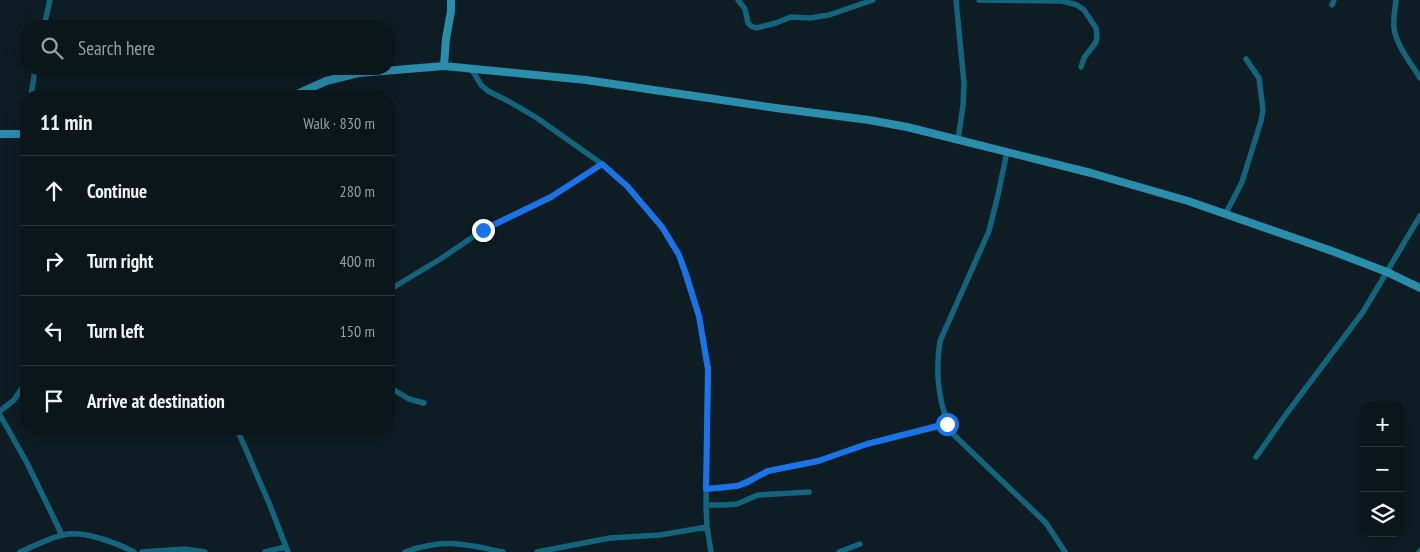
<!DOCTYPE html>
<html lang="en">
<head>
<meta charset="utf-8">
<style>
  :root { --surface:#0a161a; --page:#182327; --text:#f1f3f6; --muted:#999fa2; --line:#2a3539 }
  body { margin:0; font-family:"PT Sans Narrow",sans-serif; background:var(--page); color:var(--text) }
  .controls { position:absolute; right:15px; bottom:15px; display:grid; overflow:hidden; border-radius:10px; box-shadow:0 5px 20px #0002 }
  .controls button { width:45px; height:45px; display:grid; place-items:center; padding:0; border:0; border-bottom:1px solid var(--line); background:var(--surface); color:var(--text); font:25px sans-serif }
  .stop { position:absolute; width:15px; height:15px; margin:-11px; border:4px solid #1a73e8; border-radius:50%; background:#fff }
  .stop.end { background:#1a73e8; border-color:#fff; box-shadow:0 1px 5px #0008 }
  .list { margin:0; padding:0; list-style:none }
  h2 { display:flex; justify-content:space-between; align-items:center; height:65px; margin:0; padding:0 20px; font-size:21px }
  h2 small { font-size:16px; font-weight:400; color:var(--muted) }
  .list li { display:grid; grid-template-columns:32px 1fr auto; gap:15px; align-items:center; box-sizing:border-box; height:70px; padding:0 20px; border-top:1px solid var(--line) }
  .list b { display:block; font-size:19px; white-space:nowrap }
  .list em { font-size:16px; font-style:normal; color:var(--muted) }
  .icon { flex:none; width:28px; height:28px; fill:none; stroke:currentColor; stroke-width:2; stroke-linecap:round; stroke-linejoin:round }
  .map { position:relative; flex:none; width:1420px; height:552px; overflow:hidden }
  .search { position:absolute; background:var(--surface); box-shadow:0 5px 20px #0002; left:20px; top:20px; width:375px; height:55px; display:flex; align-items:center; gap:12px; box-sizing:border-box; padding:0 18px; border-radius:20px; color:var(--muted); font-size:19px }
  .panel { position:absolute; background:var(--surface); box-shadow:0 5px 20px #0002; left:20px; top:90px; width:375px; height:345px; border-radius:20px }
  .map>svg:first-child { display:block }
  .lines { fill:none; stroke-linecap:round; stroke-linejoin:round }
  .street { stroke:#13657d; stroke-width:5.5 }
  .secondary { stroke:#298dac; stroke-width:8 }
  .route { stroke:#1a73e8; stroke-width:6 }
</style>
</head>
<body>
<div class="map">
<svg width="1420" height="552" viewBox="0 0 1420 552">
  <rect width="100%" height="100%" fill="#0d1d23"/>
  <g class="lines">
    <path class="street" d="M738 0 745 9 748 23 751 26 756 28 776 23 791 17 810 18 829 15 873 0
      M956 0 964 83 963 106 958 139
      M979 0 1062 1 1077 5 1084 10 1096 28 1097 35 1096 42 1084 58 1081 67
      M1396 0C1395 9 1393 19 1394 28 1396 45 1411 63 1420 78
      M1332 5 1334 0
      M44 26 50 0
      M471 68 481 85 488 91 510 102 537 118 602 164 627 186 662 227 679 255 699 317 708 369 706 505 707 527 711 552
      M31 96 35 69
      M1007 152 998 195 989 231 940 341C935 372 938 409 955 436L1046 523 1065 552
      M1226 213 1242 182 1261 121 1263 110 1259 78 1246 59
      M389 290 442 258 483 230 551 197 602 164
      M389 387 409 399 424 403
      M0 411 14 400 26 382
      M0 415 27 463 62 535
      M237 429 269 503 288 552
      M1256 457 1287 413 1363 312 1420 216
      M706 489 737 486 768 471 819 461 867 444 947 423
      M706 505H723L737 504 758 495 809 492
      M20 552C34 546 49 538 63 535 83 530 117 543 134 552
      M142 552 185 549 205 552
      M265 552 285 547
      M405 552C445 538 463 544 503 552
      M537 552 610 538 660 535 707 527
      M839 552 860 544
      M1419 552 1420 551"/>
    <path class="secondary" d="M444 66 446 39 451 11V0
      M293 96 326 81 359 73 444 66 586 80 776 108 869 120 907 127 1091 173 1188 201 1332 251 1387 272 1420 288
      M0 134H26"/>
  </g>
  <g class="lines">
    <path class="route" d="M483 230 551 197 602 164 627 186 662 227 679 255 686 274 699 316 708 369 706 489 737 486 746 483 768 471 818 461 867 444 947 424"/>
  </g>
</svg>
<div class="controls">
<button>+</button>
<button>−</button>
<button><svg class="icon" aria-label="layers" viewBox="0 0 24 24"><path d="M12 4l9 5-9 5-9-5zM3 14l9 5 9-5"/></svg></button>
</div>
<div class="stop" style="left:947px;top:424px"></div>
<div class="stop end" style="left:483px;top:230px"></div>
<div class="search"><svg class="icon" aria-label="search" viewBox="0 0 24 24"><circle cx="10" cy="10" r="6"/><path d="M15 15l6 6"/></svg>Search here</div>
<section class="panel">
<h2>11 min<small>Walk · 830 m</small></h2>
<ul class="list">
<li><svg class="icon" aria-label="ahead" viewBox="0 0 24 24"><path d="M12 20V5M6 11l6-6 6 6"/></svg><div><b>Continue</b></div><em>280 m</em></li>
<li><svg class="icon" aria-label="right" viewBox="0 0 24 24"><path d="M7 20v-9h11M14 6l5 5-5 5"/></svg><div><b>Turn right</b></div><em>400 m</em></li>
<li><svg class="icon" aria-label="left" viewBox="0 0 24 24"><path d="M17 20v-9H6M10 6l-5 5 5 5"/></svg><div><b>Turn left</b></div><em>150 m</em></li>
<li><svg class="icon" aria-label="arrive" viewBox="0 0 24 24"><path d="M6 21V4h12l-3 4 3 4H6"/></svg><div><b>Arrive at destination</b></div></li>
</ul>
</section>
</div>
</body>
</html>
